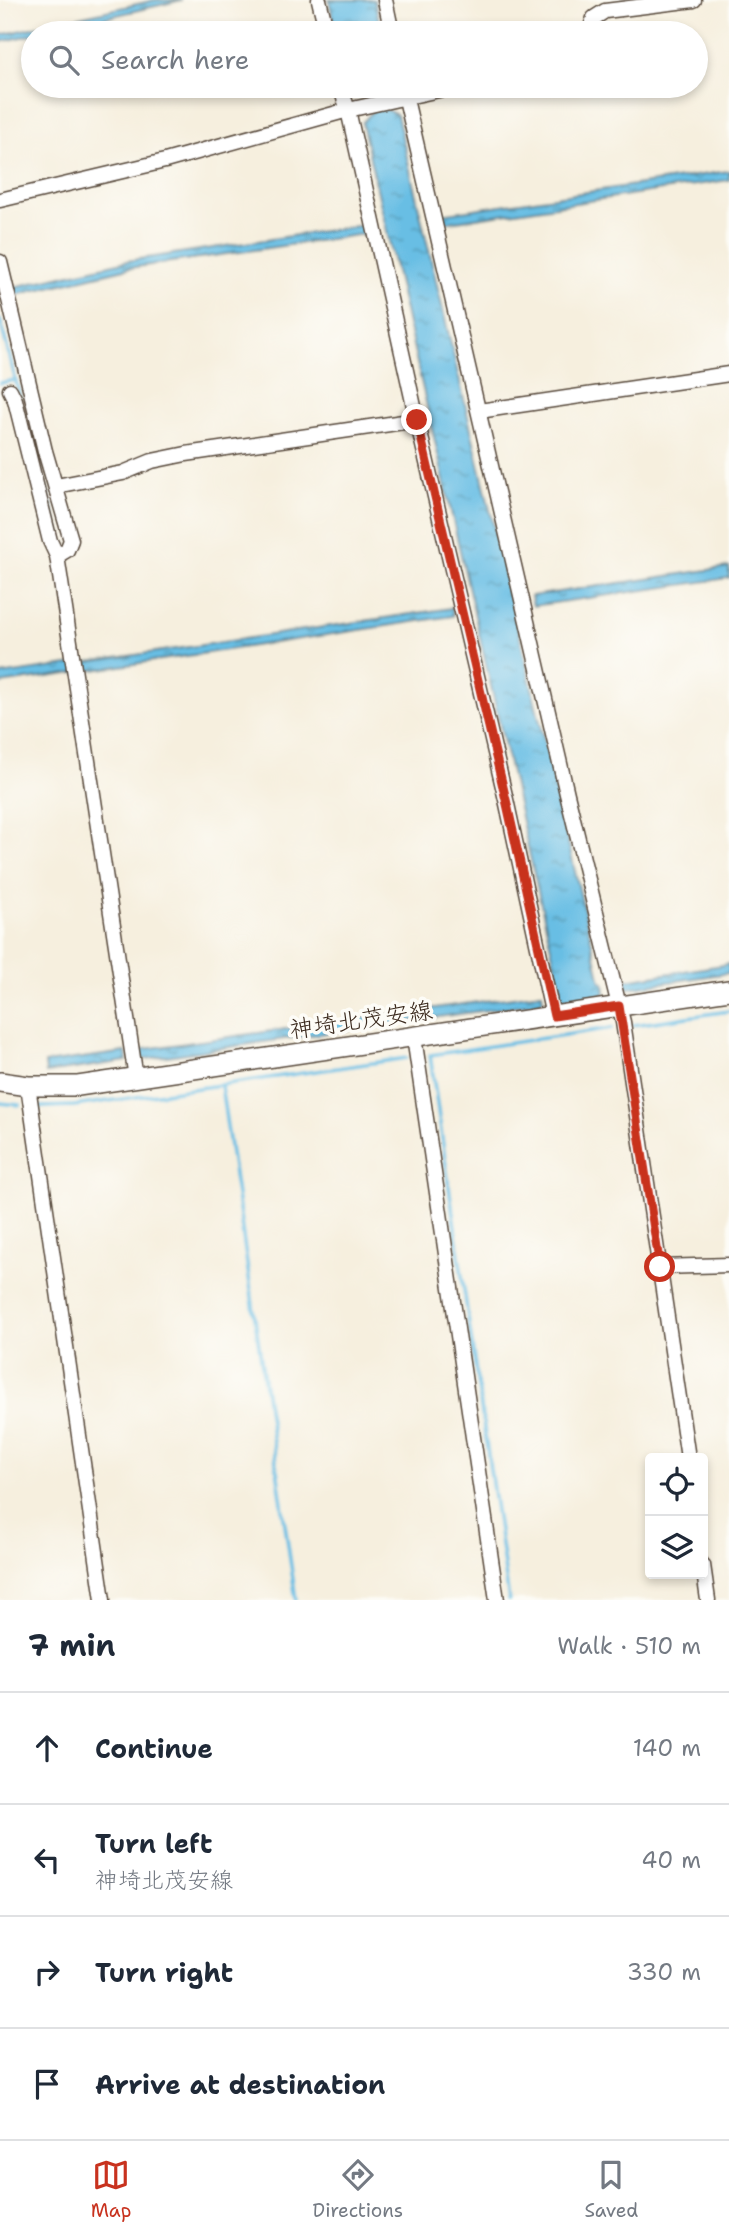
<!DOCTYPE html>
<html lang="en">
<head>
<meta charset="utf-8">
<style>
  :root { --surface:#fff; --page:#f6f6f7; --text:#1f2937; --muted:#747a83; --line:#e0e1e3; --accent:#c8321e }
  body { margin:0; font-family:"Shantell Sans","Klee One",sans-serif; background:var(--page); color:var(--text) }
  .controls { position:absolute; right:21px; bottom:21px; display:grid; overflow:hidden; border-radius:7px; box-shadow:0 4px 10px #0003 }
  .controls button { width:63px; height:63px; display:grid; place-items:center; padding:0; border:0; border-bottom:2px solid var(--line); background:var(--surface); color:var(--text); font:35px sans-serif }
  .stop { position:absolute; width:21px; height:21px; margin:-16px; border:5px solid #c8321e; border-radius:50%; background:#fff }
  .stop.end { background:#c8321e; border-color:#fff; box-shadow:0 2px 7px #0008 }
  .list { margin:0; padding:0; list-style:none }
  h2 { display:flex; justify-content:space-between; align-items:center; height:91px; margin:0; padding:0 28px; font-size:30px }
  h2 small { font-size:23px; font-weight:400; color:var(--muted) }
  .list li { display:grid; grid-template-columns:46px 1fr auto; gap:21px; align-items:center; box-sizing:border-box; height:112px; padding:0 28px; border-top:2px solid var(--line) }
  .list b { display:block; font-size:26px; white-space:nowrap }
  .list p { margin:0; font-size:23px; white-space:nowrap; color:var(--muted) }
  .list em { font-size:23px; font-style:normal; color:var(--muted) }
  .icon { flex:none; width:38px; height:38px; fill:none; stroke:currentColor; stroke-width:2; stroke-linecap:round; stroke-linejoin:round }
  .map { position:relative; flex:none; width:729px; height:1600px; overflow:hidden }
  .search { position:absolute; background:var(--surface); box-shadow:0 4px 10px #0003; left:21px; right:21px; top:21px; height:77px; display:flex; align-items:center; gap:18px; box-sizing:border-box; padding:0 24px; border-radius:38px; color:var(--muted); font-size:26px }
  .sheet { height:539px; background:var(--surface) }
  nav { display:flex; justify-content:space-around; align-items:center; box-sizing:border-box; height:98px; border-top:2px solid var(--line); background:var(--surface); font-size:19px; color:var(--muted) }
  nav a { display:grid; justify-items:center; gap:4px }
  nav .on { color:var(--accent) }
  .map>svg:first-child { display:block }
  .water { fill:url(#water-ripples); stroke:#517481; stroke-width:2 }
  .lines { fill:none; stroke-linecap:round; stroke-linejoin:round }
  .stream { stroke:#67bee4; stroke-width:3.5 }
  .minor-casing { stroke:#57483b; stroke-width:17 }
  .major-casing { stroke:#57483b; stroke-width:22 }
  .minor { stroke:#fff; stroke-width:14 }
  .major { stroke:#fff; stroke-width:19 }
  .route { stroke:#c8321e; stroke-width:9 }
  .labels { text-anchor:middle; stroke-width:7; stroke-linejoin:round; paint-order:stroke }
  .street-label { font-size:24px; fill:#3b2a1e; stroke:#fdfcf7 }
</style>
</head>
<body>
<div class="map">
<svg width="729" height="1600" viewBox="0 0 729 1600">
  <defs>
    <pattern id="water-ripples" width="26" height="14" patternUnits="userSpaceOnUse" patternTransform="scale(1.75)"><rect width="26" height="14" fill="#67bee4"/><path d="M2 4q2-2 4 0t4 0M15 11q2-2 4 0t4 0" fill="none" stroke="#569bb8"/></pattern>
  </defs>
  <rect width="100%" height="100%" fill="#fdfcf7"/>
  <filter id="ink" filterUnits="userSpaceOnUse"><feTurbulence type="fractalNoise" baseFrequency=".0143" numOctaves="2"/><feDisplacementMap in="SourceGraphic" scale="14" xChannelSelector="R" yChannelSelector="G"/><feConvolveMatrix kernelMatrix="1 2 1 2 8 2 1 2 1" color-interpolation-filters="sRGB"/></filter>
  <filter id="wash" filterUnits="userSpaceOnUse"><feTurbulence type="fractalNoise" baseFrequency=".00686" numOctaves="4" result="noise"/><feDisplacementMap in="SourceGraphic" scale="28" xChannelSelector="R" yChannelSelector="G"/><feGaussianBlur stdDeviation="1.57" result="paint"/><feColorMatrix in="noise" values="0 0 0 0 0 0 0 0 0 0 0 0 0 0 0 0 0 1.4 0 .05"/><feComposite in="paint" operator="in"/></filter>
  <g filter="url(#wash)">
    <rect width="100%" height="100%" fill="#f6efde"/>
    <path class="water" d="M155 0H182L0 42V35Z
      M329 0H374L382 33H336Z
      M358 86H385L382 94 385 109 397 115 601 982 604 983 605 994 559 1000 557 991 560 987 362 123 372 112 368 95 361 93Z
      M729 171V180L442 223 441 214Z
      M364 225 365 234 129 268 15 295 14 287 127 261Z
      M729 567V578L533 606 531 596Z
      M452 608 453 616 0 684V675Z
      M729 964V973L622 989 620 981Z
      M542 993 543 1002 138 1060 137 1050Z
      M126 1052 127 1061 46 1073 45 1063Z"/>
    <g class="lines">
      <path class="stream" d="M0 320 20 397
        M0 383 15 380
        M36 455 61 540
        M633 1025 729 1011
        M221 1085 296 1600
        M0 1103 20 1105
        M40 1107 74 1106 407 1058
        M509 1600 430 1055 612 1028"/>
    </g>
  </g>
  <g filter="url(#ink)">
    <g class="lines">
      <defs>
        <path id="minor" d="M319 0 327 33
          M385 0 392 33
          M589 33 594 18 605 11 694 0
          M340 86 348 110 417 420 507 804 553 1016
          M403 86 567 794 623 1022 688 1458
          M0 200 165 161 348 110 457 86
          M0 262 45 451 71 540 67 550 57 556 136 1078
          M10 390 15 400 50 541 57 556
          M479 411 729 374
          M56 486 123 473 152 461 186 454 417 420
          M414 1037 497 1600
          M28 1086 103 1600
          M660 1267 729 1265
          M703 1565 708 1600"/>
        <path id="major" d="M0 1082 28 1086H78L729 990"/>
      </defs>
      <use href="#minor" class="minor-casing"/>
      <use href="#major" class="major-casing"/>
      <use href="#minor" class="minor"/>
      <use href="#major" class="major"/>
    </g>
  </g>
  <g class="lines" filter="url(#ink)">
    <path class="route" d="M417 420 507 804 554 1016 619 1006 660 1267"/>
  </g>
  <g class="labels">
    <g class="street-label">
      <text transform="translate(361 1020) rotate(-8)" y="8">神埼北茂安線</text>
    </g>
  </g>
</svg>
<div class="controls">
<button><svg class="icon" aria-label="locate" viewBox="0 0 24 24"><circle cx="12" cy="12" r="6"/><path d="M12 2v4M12 18v4M2 12h4M18 12h4"/></svg></button>
<button><svg class="icon" aria-label="layers" viewBox="0 0 24 24"><path d="M12 4l9 5-9 5-9-5zM3 14l9 5 9-5"/></svg></button>
</div>
<div class="stop" style="left:660px;top:1267px"></div>
<div class="stop end" style="left:417px;top:420px"></div>
<div class="search"><svg class="icon" aria-label="search" viewBox="0 0 24 24"><circle cx="10" cy="10" r="6"/><path d="M15 15l6 6"/></svg>Search here</div>
</div>
<section class="sheet">
<h2>7 min<small>Walk · 510 m</small></h2>
<ul class="list">
<li><svg class="icon" aria-label="ahead" viewBox="0 0 24 24"><path d="M12 20V5M6 11l6-6 6 6"/></svg><div><b>Continue</b></div><em>140 m</em></li>
<li><svg class="icon" aria-label="left" viewBox="0 0 24 24"><path d="M17 20v-9H6M10 6l-5 5 5 5"/></svg><div><b>Turn left</b><p>神埼北茂安線</p></div><em>40 m</em></li>
<li><svg class="icon" aria-label="right" viewBox="0 0 24 24"><path d="M7 20v-9h11M14 6l5 5-5 5"/></svg><div><b>Turn right</b></div><em>330 m</em></li>
<li><svg class="icon" aria-label="arrive" viewBox="0 0 24 24"><path d="M6 21V4h12l-3 4 3 4H6"/></svg><div><b>Arrive at destination</b></div></li>
</ul>
</section>
<nav>
<a class="on"><svg class="icon" aria-label="map" viewBox="0 0 24 24"><path d="M3 6l6-2 6 2 6-2v14l-6 2-6-2-6 2zM9 4v14M15 6v14"/></svg>Map</a>
<a><svg class="icon" aria-label="directions" viewBox="0 0 24 24"><path d="M12 3l9 9-9 9-9-9zM9 14v-3h6M13 9l2 2-2 2"/></svg>Directions</a>
<a><svg class="icon" aria-label="saved" viewBox="0 0 24 24"><path d="M7 4h10v16l-5-4-5 4z"/></svg>Saved</a>
</nav>
</body>
</html>
